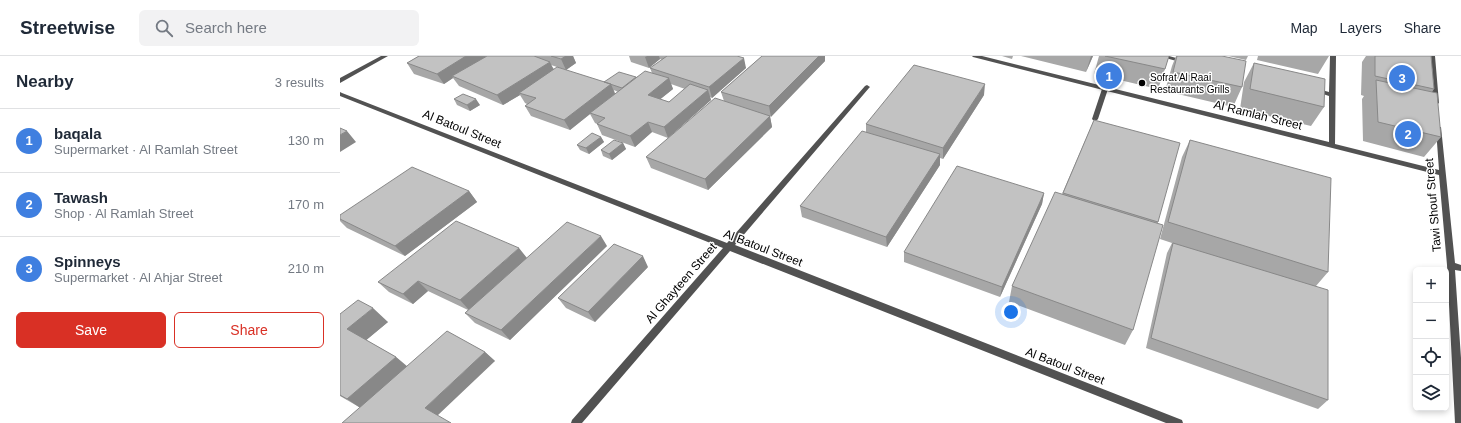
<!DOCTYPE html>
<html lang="en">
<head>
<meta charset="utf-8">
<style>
  :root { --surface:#fff; --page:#f2f2f3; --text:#1f2937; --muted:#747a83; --line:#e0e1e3; --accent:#d93025 }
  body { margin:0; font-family:Helvetica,sans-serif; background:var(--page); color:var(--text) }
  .controls { position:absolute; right:12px; bottom:12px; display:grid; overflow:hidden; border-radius:6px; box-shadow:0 2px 6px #0003 }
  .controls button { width:36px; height:36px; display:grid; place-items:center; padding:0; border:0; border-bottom:1px solid var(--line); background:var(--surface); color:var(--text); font:20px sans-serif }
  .you { position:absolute; left:671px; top:256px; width:14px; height:14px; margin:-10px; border:3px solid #fff; border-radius:50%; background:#1a73e8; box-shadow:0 0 0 6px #1a73e833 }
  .badge { display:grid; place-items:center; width:26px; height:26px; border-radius:50%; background:var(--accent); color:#fff; font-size:13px; font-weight:700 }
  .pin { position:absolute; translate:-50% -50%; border:2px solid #fff; box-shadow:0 1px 4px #0006 }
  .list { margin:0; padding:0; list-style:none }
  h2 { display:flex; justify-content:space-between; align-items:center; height:52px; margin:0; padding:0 16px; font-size:17px }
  h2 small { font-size:13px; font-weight:400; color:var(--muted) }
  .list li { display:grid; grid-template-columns:26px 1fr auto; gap:12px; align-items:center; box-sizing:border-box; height:64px; padding:0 16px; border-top:1px solid var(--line) }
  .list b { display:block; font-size:15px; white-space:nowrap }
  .list p { margin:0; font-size:13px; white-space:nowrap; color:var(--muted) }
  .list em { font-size:13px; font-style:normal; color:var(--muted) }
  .actions { display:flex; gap:8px; padding:12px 16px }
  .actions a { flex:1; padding:9px 0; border:1px solid var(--accent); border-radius:6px; text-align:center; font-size:14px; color:var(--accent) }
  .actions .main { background:var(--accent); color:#fff }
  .icon { flex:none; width:22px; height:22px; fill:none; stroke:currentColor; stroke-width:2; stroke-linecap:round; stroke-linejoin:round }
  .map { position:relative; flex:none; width:1121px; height:367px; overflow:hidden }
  header { display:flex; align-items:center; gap:24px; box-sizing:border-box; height:56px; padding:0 20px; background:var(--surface); border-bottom:1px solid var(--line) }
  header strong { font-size:19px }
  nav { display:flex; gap:22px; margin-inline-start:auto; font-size:14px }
  .search { width:280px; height:36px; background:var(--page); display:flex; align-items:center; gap:10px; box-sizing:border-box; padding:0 14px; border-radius:6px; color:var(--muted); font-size:15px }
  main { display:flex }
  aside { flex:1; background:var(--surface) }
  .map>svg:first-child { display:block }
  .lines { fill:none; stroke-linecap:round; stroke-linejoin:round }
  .service { fill:#525252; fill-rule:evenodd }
  .minor { fill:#525252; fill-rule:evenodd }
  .wall { fill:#a7a7a7; fill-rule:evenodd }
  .shaded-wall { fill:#888 }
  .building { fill:#c2c2c2; stroke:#888 }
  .poi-dot { fill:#000; stroke:#fff; stroke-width:1.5 }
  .labels { text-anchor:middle; stroke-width:3; stroke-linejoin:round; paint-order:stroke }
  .far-poi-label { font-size:10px; fill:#000; stroke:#fff; text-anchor:start }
  .street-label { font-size:12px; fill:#000; stroke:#fff }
</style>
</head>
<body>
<header>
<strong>Streetwise</strong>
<div class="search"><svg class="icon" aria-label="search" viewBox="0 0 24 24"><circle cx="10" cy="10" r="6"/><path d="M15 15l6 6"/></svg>Search here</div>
<nav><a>Map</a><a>Layers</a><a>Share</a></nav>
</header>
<main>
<aside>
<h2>Nearby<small>3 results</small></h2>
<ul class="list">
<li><span class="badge" style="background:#3f7fe0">1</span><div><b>baqala</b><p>Supermarket · Al Ramlah Street</p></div><em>130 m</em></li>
<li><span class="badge" style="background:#3f7fe0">2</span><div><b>Tawash</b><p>Shop · Al Ramlah Street</p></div><em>170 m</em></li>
<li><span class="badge" style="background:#3f7fe0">3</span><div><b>Spinneys</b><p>Supermarket · Al Ahjar Street</p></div><em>210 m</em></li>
</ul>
<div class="actions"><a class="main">Save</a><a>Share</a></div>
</aside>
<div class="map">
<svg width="1121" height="367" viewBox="0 0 1121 367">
  <rect width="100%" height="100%" fill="#fff"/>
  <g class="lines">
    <path class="service" d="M765 31 768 33 758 63 757 64H753L752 63 762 33Z"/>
    <path class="minor" d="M41 0H48L0 27V22Z
      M632 0H642L989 86V40L971 34 974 32 989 36 990 0H996L995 88 1099 114 1096 73 1099 71H1101L1115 207 1121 209V215L1115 214 1121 302V367H1115L1107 209 1099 119 633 1Z
      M818 0H829L847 5 844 7Z
      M1089 0H1095L1099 47 1096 49 1093 47Z
      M527 29 530 31 529 32 395 189 842 364 843 367H826L390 195 242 367H231L232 364 383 192 0 40V36L2 37 387 187 525 30Z"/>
  </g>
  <path class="wall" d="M79 0H233L236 7 226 14 211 9 214 13 264 26 296 21 312 17 310 12 322 4 320 3 309 12 291 6 289 0H397L406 12 372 42 370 41 371 44 328 82 312 76 295 91 262 79 257 68 255 67 250 58 230 74 191 60 185 50 187 48 185 47 180 39 163 49 119 30 113 22 104 28 74 18 67 7ZM331 28 345 33 329 46 320 43 333 33ZM274 34 278 36 275 38Z
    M422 0H485V5L430 61 432 71 368 134 311 112 306 101 384 45 381 36Z
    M662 0H673L672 3Z
    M681 0H753L746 16Z
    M759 0H829L825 13 818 33 754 18Z
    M836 0H882L902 31 893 51 825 35 832 10Z
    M888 0H908L906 4Z
    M918 0H989L978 18 917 4Z
    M1026 0H1091L1094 33 1092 36 1101 81 1084 101 1023 85 1022 43 1024 40 1021 39 1022 6Z
    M914 7 984 51 971 70 900 53 904 26Z
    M644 39 603 103 600 102V109L547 191 462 161 460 150 526 76V68Z
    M114 43 140 49 130 55 117 49Z
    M754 64 818 166 793 274 785 289 669 246 672 230 722 138Z
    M261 81 264 86 249 98 240 94 237 89Z
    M850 84 988 216 976 230 988 344 978 353 806 292 827 197 832 187 820 183 842 101Z
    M283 87 286 93 272 104 263 100 261 94Z
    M129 135 137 146 65 200 7 172 0 165V159Z
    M704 137 702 148 660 241 564 206V196Z
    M267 190 170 284 135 267 125 257 128 254 88 235 73 248 49 236 38 226 187 202Z
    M308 211 255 266 226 252 218 242Z
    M0 258 48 266 26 284 56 301 67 310 145 296 155 305 19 351 0 340Z"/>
  <path class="shaded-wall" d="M126 0H149L112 20 113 22 104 28 97 18Z
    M226 0H233L236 7 226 14 221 3Z
    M307 0H319L320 3 309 12 305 1Z
    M479 0H485V5L431 61 429 50Z
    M751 0H753L746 16Z
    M404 2 406 12 372 42 369 31Z
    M210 6 215 17 179 37 180 39 163 49 157 39Z
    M329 22 333 33 312 50 308 39Z
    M271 28 275 38 250 57V58L230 74 224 64Z
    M645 28 644 39 603 103V92Z
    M368 34 371 44 328 82 324 71Z
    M136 43 140 49 130 55 127 49Z
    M430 60 432 71 368 134 365 123Z
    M308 66 312 76 295 91 290 80Z
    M7 75 16 86 0 96V79Z
    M261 81 264 86 249 98 246 92Z
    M283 87 286 93 272 104 269 98Z
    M600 98V109L547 191 546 181Z
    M129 135 137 146 65 200 55 190Z
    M704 137 702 148 660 241 662 231Z
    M261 180 267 190 170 284 161 274Z
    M179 192 187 202 129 254 120 244Z
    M303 200 308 211 255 266 248 256Z
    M78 225 88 235 73 248 63 238Z
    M33 252 48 266 24 286 7 273Z
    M145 296 155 305 97 360 85 352Z
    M56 301 71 314 25 355 7 343Z"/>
  <path class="building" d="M79 0H126L97 18 67 7Z
    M147 0H194L210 6 157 39 112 20Z
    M211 0H226L221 3Z
    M327 0H397L404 2 369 31 310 12Z
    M422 0H479L429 50 381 36Z
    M765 0H829L825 13Z
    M837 0H882L906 5 902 31 833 16Z
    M1035 0H1091L1094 33 1035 20Z
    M914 7 985 23 984 51 910 33Z
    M574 9 645 28 603 92 526 68Z
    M217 11 271 28 224 64 185 50 196 42 179 37Z
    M305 15 329 22 308 39 329 46 350 28 368 34 324 71 308 66 290 80 257 68 265 62 250 57Z
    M279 16 296 21 282 32 264 26Z
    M1036 24 1097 37 1101 81 1038 66Z
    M123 38 136 43 127 49 114 43Z
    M375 42 430 60 365 123 306 101Z
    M754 64 840 87 818 166 723 137Z
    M0 72 7 75 0 79Z
    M522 75 600 98 546 181 460 150Z
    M252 77 261 81 246 92 237 89Z
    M274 84 283 87 269 98 261 94Z
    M850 84 991 122 988 216 828 166Z
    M617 110 704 137 662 231 564 196Z
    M72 111 129 135 55 190 0 163V159Z
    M715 136 823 169 793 274 672 230Z
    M116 165 179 192 120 244 78 225 63 238 38 226Z
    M227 166 261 180 161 274 125 257Z
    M833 187 988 234V344L811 282Z
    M274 188 303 200 248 256 218 242Z
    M18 244 33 252 7 273 56 301 7 343 0 339V258Z
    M107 275 145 296 85 352 111 367H2Z"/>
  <circle class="poi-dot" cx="802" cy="27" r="4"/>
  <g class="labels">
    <g class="far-poi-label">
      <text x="810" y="25">Sofrat Al Raai<tspan x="810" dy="12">Restaurants Grills</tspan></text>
    </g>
    <g class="street-label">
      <text transform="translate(918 59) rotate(14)" y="4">Al Ramlah Street</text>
      <text transform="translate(122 73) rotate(22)" y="4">Al Batoul Street</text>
      <text transform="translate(1093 149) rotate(-95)" y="4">Tawi Shouf Street</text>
      <text transform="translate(423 192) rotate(21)" y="4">Al Batoul Street</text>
      <text transform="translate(341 227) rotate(-49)" y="4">Al Ghayteen Street</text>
      <text transform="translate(725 310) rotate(21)" y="4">Al Batoul Street</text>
    </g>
  </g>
</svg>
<div class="controls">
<button>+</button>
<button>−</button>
<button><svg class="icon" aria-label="locate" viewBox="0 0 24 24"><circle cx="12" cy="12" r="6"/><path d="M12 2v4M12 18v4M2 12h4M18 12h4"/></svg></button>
<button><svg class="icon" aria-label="layers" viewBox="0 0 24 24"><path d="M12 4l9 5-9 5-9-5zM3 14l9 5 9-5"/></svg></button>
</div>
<div class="you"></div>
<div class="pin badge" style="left:769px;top:20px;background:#3f7fe0">1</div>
<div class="pin badge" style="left:1068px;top:78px;background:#3f7fe0">2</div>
<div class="pin badge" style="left:1062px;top:22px;background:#3f7fe0">3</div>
</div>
</main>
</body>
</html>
